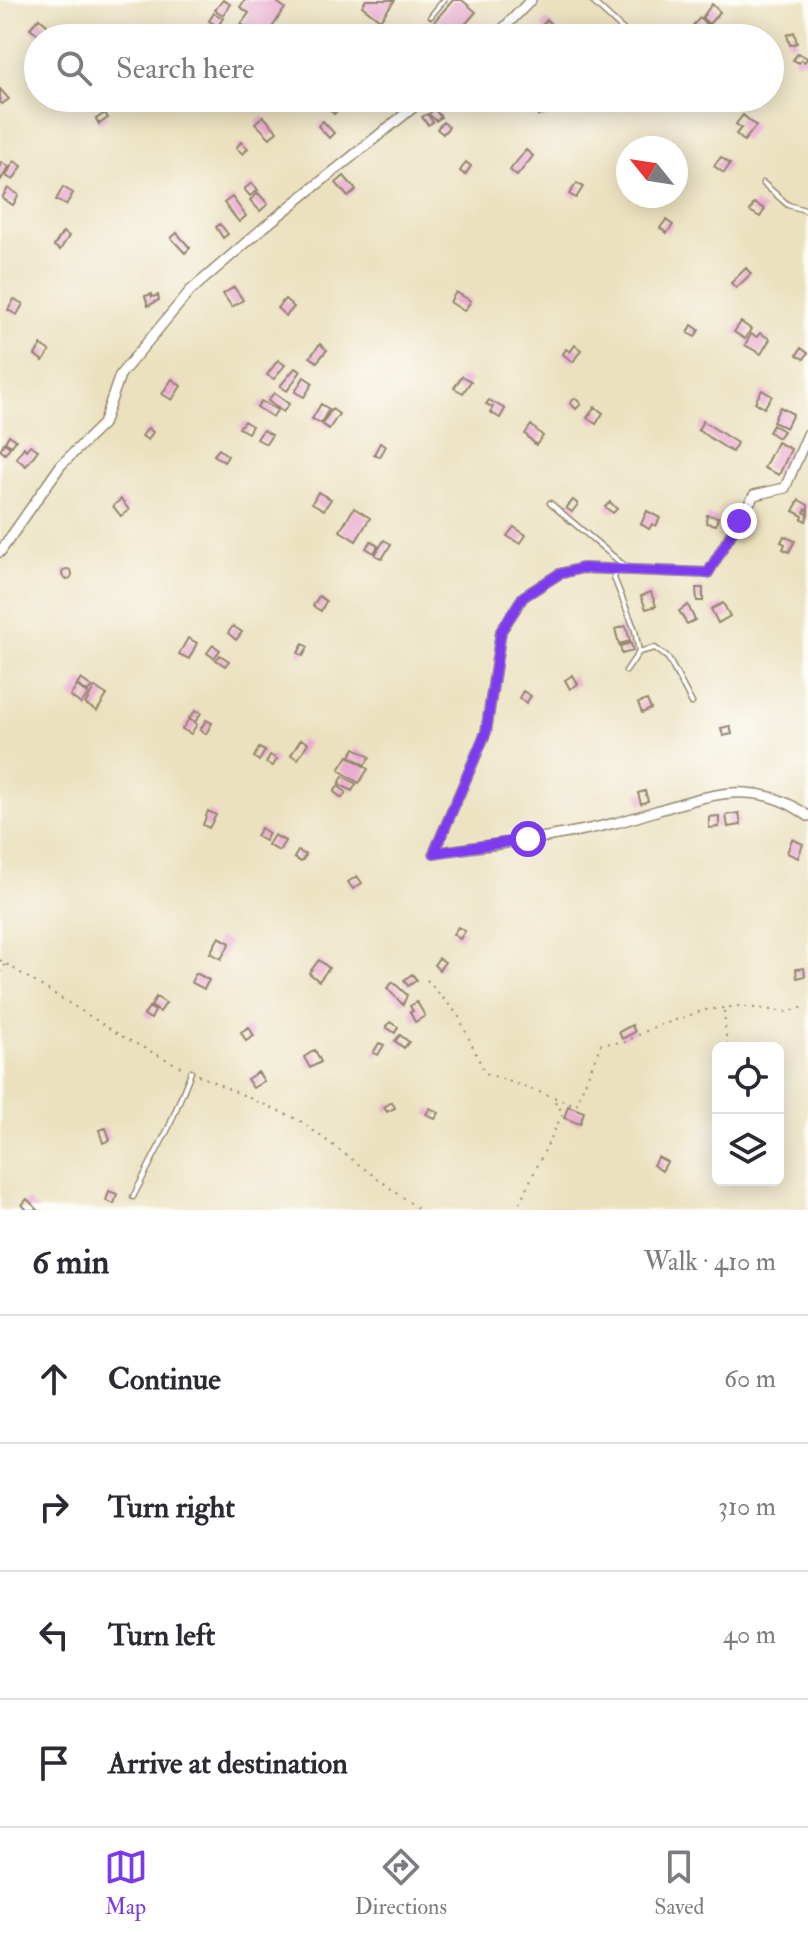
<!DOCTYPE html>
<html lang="en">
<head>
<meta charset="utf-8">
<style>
  :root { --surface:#fff; --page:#f2f2f3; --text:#2b2b33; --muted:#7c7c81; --line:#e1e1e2; --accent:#7c3aed }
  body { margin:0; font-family:"IM FELL Double Pica",serif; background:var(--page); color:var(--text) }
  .controls { position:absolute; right:24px; bottom:24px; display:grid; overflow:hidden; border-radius:12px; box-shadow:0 4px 20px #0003 }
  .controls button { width:72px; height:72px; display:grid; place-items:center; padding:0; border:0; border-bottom:2px solid var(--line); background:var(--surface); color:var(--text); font:40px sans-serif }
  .compass { position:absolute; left:616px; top:136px; width:72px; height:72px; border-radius:50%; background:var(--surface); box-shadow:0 4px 20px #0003; rotate:300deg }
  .stop { position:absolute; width:24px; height:24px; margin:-18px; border:6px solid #7c3aed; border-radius:50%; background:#fff }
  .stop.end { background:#7c3aed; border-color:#fff; box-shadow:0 2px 8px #0008 }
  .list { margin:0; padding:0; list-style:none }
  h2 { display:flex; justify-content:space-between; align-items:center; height:104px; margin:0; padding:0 32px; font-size:34px }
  h2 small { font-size:26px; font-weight:400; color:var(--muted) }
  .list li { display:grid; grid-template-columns:52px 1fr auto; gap:24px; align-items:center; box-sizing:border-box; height:128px; padding:0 32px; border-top:2px solid var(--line) }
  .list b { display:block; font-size:30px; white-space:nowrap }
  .list em { font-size:26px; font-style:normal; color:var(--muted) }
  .icon { flex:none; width:44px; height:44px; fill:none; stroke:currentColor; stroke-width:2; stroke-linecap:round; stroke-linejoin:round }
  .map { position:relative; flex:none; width:808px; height:1210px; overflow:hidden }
  .search { position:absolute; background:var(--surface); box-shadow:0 4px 20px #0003; left:24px; right:24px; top:24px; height:88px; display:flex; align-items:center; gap:20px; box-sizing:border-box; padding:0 28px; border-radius:44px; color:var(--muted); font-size:30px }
  .sheet { height:616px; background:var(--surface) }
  nav { display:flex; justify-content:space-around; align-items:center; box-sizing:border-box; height:112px; border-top:2px solid var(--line); background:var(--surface); font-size:22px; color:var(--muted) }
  nav a { display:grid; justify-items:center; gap:4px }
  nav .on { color:var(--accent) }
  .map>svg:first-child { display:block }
  .building { fill:#eaacd1 }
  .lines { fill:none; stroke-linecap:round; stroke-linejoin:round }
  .lane-casing { stroke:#93866e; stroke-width:7 }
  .street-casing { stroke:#93866e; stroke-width:12 }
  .path { stroke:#93866e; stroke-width:2; stroke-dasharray:2 6; stroke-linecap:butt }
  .lane { stroke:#fff; stroke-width:4 }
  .street { stroke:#fff; stroke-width:9 }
  .route { stroke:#7c3aed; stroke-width:10 }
</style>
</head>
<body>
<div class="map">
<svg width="808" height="1210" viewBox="0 0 808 1210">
  <rect width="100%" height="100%" fill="#fdfcf7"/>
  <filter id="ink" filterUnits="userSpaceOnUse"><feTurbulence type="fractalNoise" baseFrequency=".0125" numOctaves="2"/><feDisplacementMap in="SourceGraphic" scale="16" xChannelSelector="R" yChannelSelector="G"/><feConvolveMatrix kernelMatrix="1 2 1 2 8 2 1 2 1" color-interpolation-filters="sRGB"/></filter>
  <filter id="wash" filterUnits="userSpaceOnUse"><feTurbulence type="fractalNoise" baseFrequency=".006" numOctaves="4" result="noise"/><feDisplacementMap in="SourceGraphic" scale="32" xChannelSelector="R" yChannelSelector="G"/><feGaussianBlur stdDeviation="1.8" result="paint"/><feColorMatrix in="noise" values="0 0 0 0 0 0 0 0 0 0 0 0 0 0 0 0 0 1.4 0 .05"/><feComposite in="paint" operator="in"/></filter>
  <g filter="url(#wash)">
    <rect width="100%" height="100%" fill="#ebe1bf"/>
    <g id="blocks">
      <path class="building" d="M223 0 230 4 223 15 215 10Z
        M245 0H274L285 8 265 38 241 24 249 13 240 7Z
        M366 0H395L380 20 362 6Z
        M453 0H462L476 12 453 38H446L431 25Z
        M712 4 720 12 709 24 702 18Z
        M214 13 223 18 218 26 209 21Z
        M39 18 49 27 41 37 30 28Z
        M700 18 706 24 699 31 693 25Z
        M547 20 556 29 550 34 541 26Z
        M415 28 421 33 418 38 409 36Z
        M794 32 797 43 790 45 787 35Z
        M798 53 807 58 805 62 801 60 799 63 793 60Z
        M0 89 9 99 2 104 0 102Z
        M540 98H554L556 100 549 107Z
        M331 99 340 108 334 114 325 105Z
        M544 104 547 113 538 116 535 107Z
        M434 109 441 117 436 121 429 114Z
        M105 113 108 118 99 124 96 119Z
        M427 114 433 122 428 125 422 117Z
        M743 115 756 126 744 141 736 134 741 128 736 124Z
        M263 116 277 131 270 138 255 123Z
        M323 121 334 133 329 138 318 126Z
        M443 122 449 127 443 134 437 129Z
        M241 142 248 148 243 154 236 148Z
        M526 150 533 156 517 176 510 170Z
        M721 157 730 164 724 173 714 166Z
        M14 161 22 166 13 180 6 176Z
        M1 162 9 167 0 181V164Z
        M466 162 471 166 465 175 460 171Z
        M344 176 356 190 348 197 336 183Z
        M252 183 258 190 250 196 244 189Z
        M577 183 583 187 576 198 569 194Z
        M63 187 73 193 66 205 56 200Z
        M8 188 19 195 13 205 2 198Z
        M258 193 268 204 260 211 250 200Z
        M232 197 246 216 239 222 224 203Z
        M754 203 765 209 760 217 750 211Z
        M666 220 673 225 667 233 660 228Z
        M220 224 228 234 223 238 216 227Z
        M63 232 69 236 60 250 54 246Z
        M177 233 190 248 185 253 171 238Z
        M746 268 751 274 736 288 731 283Z
        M234 287 243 300 232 307 223 294Z
        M456 292 471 301 464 311 450 302Z
        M152 294V297L158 295 159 300 148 306 145 296Z
        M14 299 23 304 17 315 8 310Z
        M285 299 294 307 286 316 277 308Z
        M741 322 751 329 745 339 734 332Z
        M692 325 699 330 695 337 688 333Z
        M760 333 770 339 761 354 745 345 751 334 757 337Z
        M320 344 327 350 317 362 310 357Z
        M41 345 50 351 43 361 35 355Z
        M575 345 581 350 573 362 563 354 566 349 570 352Z
        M801 348 808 353 804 359 797 355Z
        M278 360 285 365 274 379 267 375Z
        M295 368 301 371 287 391 280 386Z
        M462 376 471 381 463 393 454 388Z
        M304 377 313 383 304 397 295 392Z
        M172 379 181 386 172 400 162 394Z
        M762 390 772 396 764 408 755 402Z
        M274 393 289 404 283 412 268 401Z
        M575 398 581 404 576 409 570 403Z
        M489 400 505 409 500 418 490 412 493 407 486 404Z
        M261 401 277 410 273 417 257 407Z
        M321 404 329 409 321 423 312 419Z
        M595 407 603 413 596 424 587 418Z
        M780 407 793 414 786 428 773 422Z
        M332 409 339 414 329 429 322 424Z
        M244 421 252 426 248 433 239 428Z
        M703 421 737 443 732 452 698 430Z
        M531 425 543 436 536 445 525 434Z
        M773 425 783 431 778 438 769 432Z
        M148 428 153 432 148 440 142 436Z
        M263 430 272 435 266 444 257 439Z
        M9 435 16 440 12 446 5 442Z
        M777 442 791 449 779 475 764 468Z
        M4 443 10 447 5 454 0 450Z
        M380 443 386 446 380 457 374 454Z
        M30 445 38 450 26 466 16 458 24 447 26 450Z
        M219 449 228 456 224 462 214 455Z
        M318 492 331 499 324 510 312 503Z
        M121 499 129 510 121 516 113 506Z
        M573 500 578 504 572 512 566 508Z
        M799 500 808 505V511L806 509 804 512 808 514 806 521 802 519 803 516 793 511Z
        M610 502 617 509 613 513 605 507Z
        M354 508 370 518 356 541 340 531Z
        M647 511 660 518 656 526 652 524 649 529 641 524Z
        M707 515 718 517 716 525 706 523Z
        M514 527 526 535 520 544 507 536Z
        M784 536 795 541 789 552 783 549 785 544 781 542Z
        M384 540 391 544 382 559 375 555Z
        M371 541 378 546 374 553 366 548Z
        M62 574a5 5 0 1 1 10 0a5 5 0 1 1-10 0Z
        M696 588H703V601H697Z
        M651 592 656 606 646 609 641 596Z
        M319 596 326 601 321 611 313 606Z
        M723 603 730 616 718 623 711 609Z
        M688 605 695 620 687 624 679 611Z
        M233 626 242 632 236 640 228 633Z
        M626 626 630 641 619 644 615 629Z
        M188 638 197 643 189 659 179 654Z
        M631 643 633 651 622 654 620 646Z
        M303 644 308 647 303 656 298 653Z
        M213 645 220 650 214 658 207 653Z
        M220 655 229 661 225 666 216 660Z
        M573 675 578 684 570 689 565 680Z
        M81 679 92 687 88 692 77 685Z
        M77 686 88 694 81 704 70 696Z
        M95 687 107 695 97 711 85 704Z
        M523 691 531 696 526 703 519 698Z
        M647 700 651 709 642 713 638 703Z
        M196 710 201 713 195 722 189 718Z
        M189 719 197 724 191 734 182 729Z
        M206 720 212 723 206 734 200 730Z
        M730 726 732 734 723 736 721 728Z
        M301 739 308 743 298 759 291 755Z
        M259 748 265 751 259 761 254 757Z
        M355 748 370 757 365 765 350 756Z
        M270 755 277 759 273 766 266 763Z
        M348 756 368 769 359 783 339 770Z
        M343 776 356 784 352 791 339 784Z
        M338 786 346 792 342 798 334 792Z
        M645 791 648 801 641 804 638 793Z
        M208 811 216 815 209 828 203 825Z
        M739 813 741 825 728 827 726 815Z
        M719 816V827L709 828V817Z
        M261 828 269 833 265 841 256 836Z
        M274 835 285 841 279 851 268 845Z
        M792 839 803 844 798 858 787 853Z
        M298 851 306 855 301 862 294 858Z
        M357 876 362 883 353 889 348 882Z
        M458 927 465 931 460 939 453 934Z
        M219 937 230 943 221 959 210 953Z
        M439 958 445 962 439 970 434 965Z
        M319 960 329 968 319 981 309 973Z
        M804 968 805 976 797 978 796 969Z
        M196 973 209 980 204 989 191 982Z
        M412 974 417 980 408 986 404 980Z
        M393 982 407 995 403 1005 387 988Z
        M156 997 166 1003 160 1012 151 1006Z
        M417 1002 425 1016 415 1022 410 1012 413 1011 410 1006Z
        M149 1007 155 1011 151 1019 144 1015Z
        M390 1022 398 1027 395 1033 386 1027Z
        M632 1025 635 1032 622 1039 619 1032Z
        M249 1027 254 1036 246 1041 241 1032Z
        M400 1035 409 1042 404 1048 395 1041Z
        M379 1043 384 1045 378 1055 373 1053Z
        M315 1050 321 1062 310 1068 304 1057Z
        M258 1072 264 1081 253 1088 247 1079Z
        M392 1102 395 1108 387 1112 384 1107Z
        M568 1106 584 1112 580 1124 564 1118Z
        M430 1108 439 1113 435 1119 426 1114Z
        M106 1128 110 1140 103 1143 99 1130Z
        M658 1157 667 1162 662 1171 653 1165Z
        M109 1191 117 1194 114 1204 106 1201Z
        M27 1199 38 1210H27L22 1205Z"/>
    </g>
  </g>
  <g filter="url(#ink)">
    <use href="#blocks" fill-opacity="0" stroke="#93866e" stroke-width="2"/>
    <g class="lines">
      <defs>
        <path id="lane" d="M593 2 632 38
          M431 16 444 0
          M763 183 788 205 808 211
          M550 503 627 568
          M616 571 614 578 635 630 639 652
          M626 671 639 652 655 648 668 658 692 703
          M133 1197 169 1127 191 1072"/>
        <path id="street" d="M494 38 531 0
          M0 552 61 465 103 424 120 375 190 291 263 228 425 98
          M434 853 486 732 501 631 523 597 559 574 582 568 708 573 754 495 785 488 808 434
          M434 853C494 844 556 838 615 823 653 814 708 790 746 793 770 794 789 802 808 816"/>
      </defs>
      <use href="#lane" class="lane-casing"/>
      <use href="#street" class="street-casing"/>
      <path class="path" d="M0 960 123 1037 185 1069
        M0 973 5 965
        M427 980 458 1015 485 1073 576 1105 601 1044 625 1042 652 1028 705 1010 740 1006 787 1012 808 1006
        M724 1011 727 1048
        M198 1075 299 1120 420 1210
        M516 1210 563 1113 554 1100"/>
      <use href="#lane" class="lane"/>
      <use href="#street" class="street"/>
    </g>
  </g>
  <g class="lines" filter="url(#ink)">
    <path class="route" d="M528 839 434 853 486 732 501 631 523 597 559 574 582 568 708 573 739 521"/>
  </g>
</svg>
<div class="controls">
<button><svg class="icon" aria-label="locate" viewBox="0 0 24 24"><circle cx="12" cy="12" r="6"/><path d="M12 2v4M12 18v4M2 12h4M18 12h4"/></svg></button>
<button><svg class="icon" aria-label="layers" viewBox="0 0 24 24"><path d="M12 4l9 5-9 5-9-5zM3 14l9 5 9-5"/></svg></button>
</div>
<svg class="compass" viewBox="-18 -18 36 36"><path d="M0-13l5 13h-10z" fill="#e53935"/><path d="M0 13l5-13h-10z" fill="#7c7c81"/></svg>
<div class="stop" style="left:528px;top:839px"></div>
<div class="stop end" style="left:739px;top:521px"></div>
<div class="search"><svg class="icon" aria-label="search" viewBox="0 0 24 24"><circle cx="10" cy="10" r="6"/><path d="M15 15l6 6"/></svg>Search here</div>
</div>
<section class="sheet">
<h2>6 min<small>Walk · 410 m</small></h2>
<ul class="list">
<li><svg class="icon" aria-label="ahead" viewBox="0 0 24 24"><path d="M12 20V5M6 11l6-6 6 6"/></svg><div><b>Continue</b></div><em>60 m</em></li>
<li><svg class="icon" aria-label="right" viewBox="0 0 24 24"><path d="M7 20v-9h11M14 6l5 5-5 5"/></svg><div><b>Turn right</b></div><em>310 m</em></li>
<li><svg class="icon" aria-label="left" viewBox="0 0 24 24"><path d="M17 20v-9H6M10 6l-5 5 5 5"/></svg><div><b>Turn left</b></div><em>40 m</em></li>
<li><svg class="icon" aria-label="arrive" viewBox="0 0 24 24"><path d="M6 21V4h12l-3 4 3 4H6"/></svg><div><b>Arrive at destination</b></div></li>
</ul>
</section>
<nav>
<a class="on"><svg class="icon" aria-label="map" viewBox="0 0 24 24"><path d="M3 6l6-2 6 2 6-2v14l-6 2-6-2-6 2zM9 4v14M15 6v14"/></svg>Map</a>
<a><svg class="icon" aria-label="directions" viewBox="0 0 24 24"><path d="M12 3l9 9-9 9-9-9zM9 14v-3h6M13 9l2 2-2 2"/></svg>Directions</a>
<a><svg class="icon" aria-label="saved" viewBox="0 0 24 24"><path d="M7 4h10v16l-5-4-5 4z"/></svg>Saved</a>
</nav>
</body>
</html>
